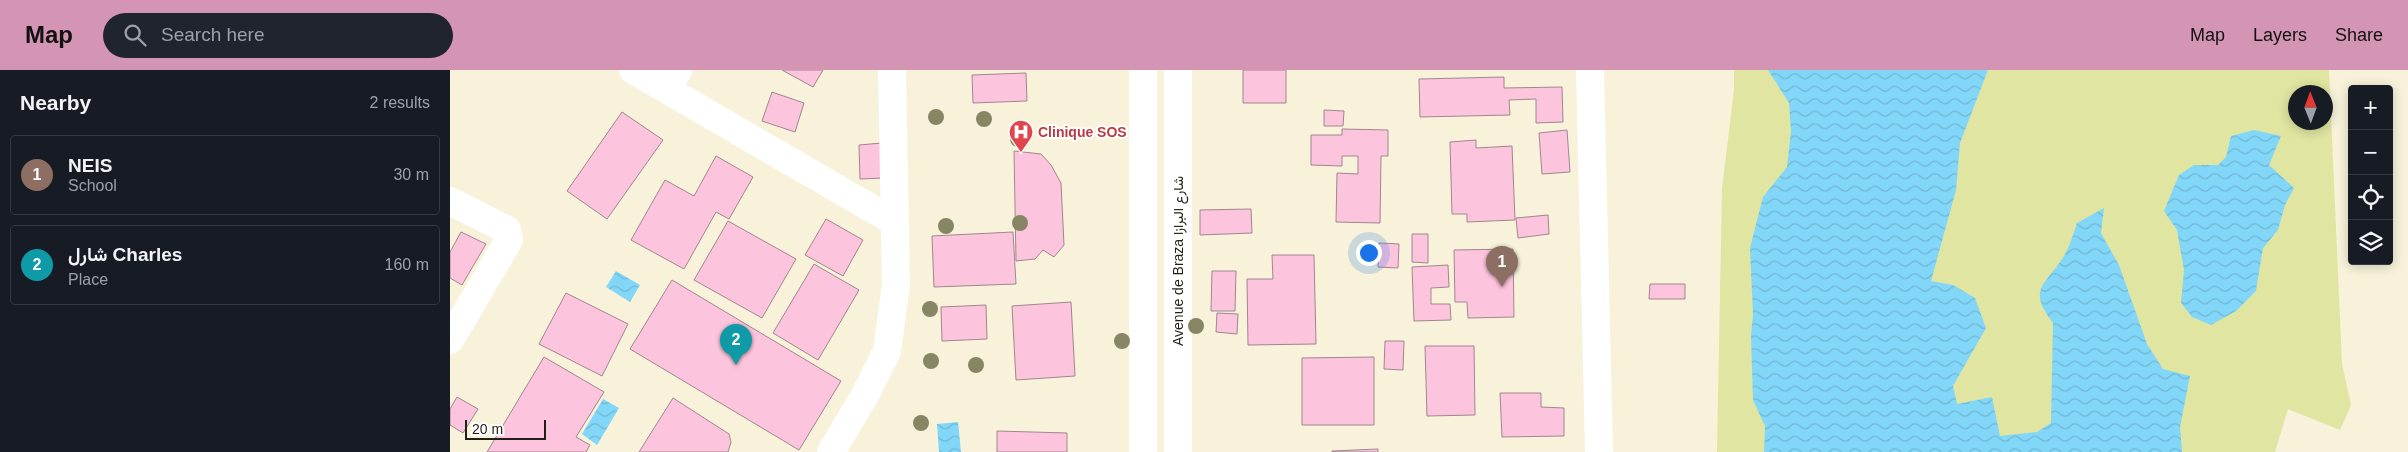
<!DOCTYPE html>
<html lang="en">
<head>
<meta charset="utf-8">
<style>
  :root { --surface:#171b24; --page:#20242c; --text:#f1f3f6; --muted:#9ea1a6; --line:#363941; --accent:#d395b3 }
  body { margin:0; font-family:Arial,Vazirmatn,sans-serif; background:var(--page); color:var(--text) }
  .controls { position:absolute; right:15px; top:15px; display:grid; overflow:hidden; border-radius:5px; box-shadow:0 2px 12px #0003 }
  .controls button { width:45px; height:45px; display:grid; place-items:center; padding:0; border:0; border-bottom:1px solid var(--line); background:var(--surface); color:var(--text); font:25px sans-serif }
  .compass { position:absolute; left:1838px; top:15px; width:45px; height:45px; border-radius:50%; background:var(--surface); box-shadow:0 2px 12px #0003; rotate:359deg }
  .scale { position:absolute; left:15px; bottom:12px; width:81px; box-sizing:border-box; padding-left:5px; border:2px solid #211f16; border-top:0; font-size:14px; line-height:18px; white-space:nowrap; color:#211f16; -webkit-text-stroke:4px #fff; paint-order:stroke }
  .you { position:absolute; left:918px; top:182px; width:18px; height:18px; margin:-12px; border:4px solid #fff; border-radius:50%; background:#1a73e8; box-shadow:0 0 0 8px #1a73e833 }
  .badge { display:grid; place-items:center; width:32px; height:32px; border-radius:50%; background:var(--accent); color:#fff; font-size:16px; font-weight:700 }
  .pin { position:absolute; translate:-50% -41px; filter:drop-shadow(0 1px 2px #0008) }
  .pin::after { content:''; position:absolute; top:26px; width:18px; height:15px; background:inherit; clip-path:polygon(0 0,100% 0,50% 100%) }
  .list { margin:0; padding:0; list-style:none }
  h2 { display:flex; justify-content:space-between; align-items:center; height:65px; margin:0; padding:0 20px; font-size:21px }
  h2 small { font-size:16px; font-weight:400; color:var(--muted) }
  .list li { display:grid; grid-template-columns:32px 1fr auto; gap:15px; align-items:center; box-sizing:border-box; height:80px; margin:0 10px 10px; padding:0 10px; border:1px solid var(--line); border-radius:5px }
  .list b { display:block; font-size:19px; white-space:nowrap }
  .list p { margin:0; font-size:16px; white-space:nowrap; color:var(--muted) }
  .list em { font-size:16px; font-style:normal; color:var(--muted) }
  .icon { flex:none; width:28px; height:28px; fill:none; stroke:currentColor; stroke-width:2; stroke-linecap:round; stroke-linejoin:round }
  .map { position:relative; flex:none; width:1958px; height:382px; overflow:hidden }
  header { display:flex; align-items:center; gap:30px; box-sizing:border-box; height:70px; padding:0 25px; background:var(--accent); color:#111 }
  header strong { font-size:24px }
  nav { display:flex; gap:28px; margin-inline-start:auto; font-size:18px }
  .search { width:350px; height:45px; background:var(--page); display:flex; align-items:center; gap:12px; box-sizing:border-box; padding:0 18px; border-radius:28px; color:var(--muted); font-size:19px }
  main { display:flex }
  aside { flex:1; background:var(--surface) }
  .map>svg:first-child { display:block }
  .green { fill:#e0e5a1; fill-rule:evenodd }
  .water { fill:url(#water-waves) }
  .building { fill:#fdc5dd; stroke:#9f8690 }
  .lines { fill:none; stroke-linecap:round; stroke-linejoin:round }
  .minor { stroke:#fff; stroke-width:28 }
  .secondary { stroke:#fff; stroke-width:28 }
  .tree { fill:#878664 }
  .labels { text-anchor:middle; stroke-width:4; stroke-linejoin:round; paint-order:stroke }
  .health-label { font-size:14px; font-weight:bold; fill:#be3a42; stroke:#fff; text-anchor:start }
  .street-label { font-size:14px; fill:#211f16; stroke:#fff }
</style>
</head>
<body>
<header>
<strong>Map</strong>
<div class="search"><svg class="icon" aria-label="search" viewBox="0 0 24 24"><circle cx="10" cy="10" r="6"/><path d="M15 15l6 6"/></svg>Search here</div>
<nav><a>Map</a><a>Layers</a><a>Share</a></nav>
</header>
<main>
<aside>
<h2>Nearby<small>2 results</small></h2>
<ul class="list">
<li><span class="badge" style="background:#8d6e63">1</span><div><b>NEIS</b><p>School</p></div><em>30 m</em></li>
<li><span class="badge" style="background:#0f9aa8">2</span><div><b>شارل Charles</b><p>Place</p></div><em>160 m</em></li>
</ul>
</aside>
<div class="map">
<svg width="1958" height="382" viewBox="0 0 1958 382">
  <defs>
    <pattern id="water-waves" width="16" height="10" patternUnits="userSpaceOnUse" patternTransform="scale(1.25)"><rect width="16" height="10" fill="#82d6f8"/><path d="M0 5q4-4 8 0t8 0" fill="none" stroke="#70b7d4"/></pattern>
  </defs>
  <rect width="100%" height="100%" fill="#f7f2d9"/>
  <path class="green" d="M1284 0H1879L1892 294 1901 335 1890 360 1838 339 1825 382H1267L1272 119 1284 20ZM1846 22H1876V52H1846Z"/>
  <path class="water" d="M1318 0H1538L1510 73 1506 120 1481 211 1503 215 1525 228 1536 258 1503 316 1507 334 1542 327 1550 366 1587 362 1601 353 1603 253C1578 220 1593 217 1612 189 1619 179 1623 165 1627 153L1654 138 1651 163 1669 195 1697 274 1713 299 1740 306 1730 357 1732 382H1314L1315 356 1303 330 1301 265 1303 245 1300 178 1313 127 1337 97 1341 61 1339 33Z
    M1804 60 1831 66 1819 95 1844 118 1835 135 1828 160 1813 178 1806 221 1786 241 1761 255 1742 247 1731 233 1734 200 1727 160 1714 141 1729 105 1744 95H1768L1776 87 1781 66Z
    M166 201 190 215 180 232 156 217Z
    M153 329 169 338 147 375 132 364Z
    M508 352 511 382H489L487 354Z"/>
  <path class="building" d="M332 0H373L363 17Z
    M793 0H836V33H793Z
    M576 3 577 31 523 33 522 5Z
    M1054 7V18L1112 17 1113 52 1086 53V29L1059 30 1060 45 970 47 969 9Z
    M322 22 354 33 345 62 312 51Z
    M874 40 894 41 893 56H874Z
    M172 42 213 70 157 149 117 121Z
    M892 59 938 60V86H931L930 153 886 152 887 103 908 104V86H892V96L861 95V65H892Z
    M1117 60 1120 102 1092 104 1089 63Z
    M1026 70V78L1062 76 1065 150 1017 152V144H1002L1000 72Z
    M432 73 434 108 410 109 409 75Z
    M564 81 591 84 601 95 611 113 614 175 604 187 593 180 585 189 566 191Z
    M266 86 303 107 279 149 266 142 234 199 181 170 215 110 244 126Z
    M801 139 802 163 750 165V140Z
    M1098 145 1099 164 1068 168 1066 148Z
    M376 149 413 170 393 206 355 185Z
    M278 151 346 189 312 248 244 210Z
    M11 162 36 174 12 215 0 208V182Z
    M563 162 566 214 484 217 482 166Z
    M962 164H978V193L962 192Z
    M929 173 949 174 948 198 928 197Z
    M1063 179 1064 247 1018 248 1017 232H1005L1004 180Z
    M822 185H864L866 274 798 275 797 209H823Z
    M364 194 409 220 368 290 323 263Z
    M998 195 999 217 981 218V234H1000L1001 250 964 251 962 197Z
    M762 201H786L785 241H761Z
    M222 210 391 311 349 380 180 279Z
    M1200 214H1235V229H1199Z
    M116 223 178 254 152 306 89 274Z
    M621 232 625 306 566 310 562 236Z
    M536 235 537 269 492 271 491 237Z
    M767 243 788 244 787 264 766 262Z
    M935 271H954L953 300 934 299Z
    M975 276H1024L1025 345 977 346Z
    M94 287 154 322 126 367 140 375 136 382H37Z
    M924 287V355H852V288Z
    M1050 323H1091V337L1114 338V366L1052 367Z
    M7 327 28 339 13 363 0 355V339Z
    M223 328 279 364 281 372 278 382H189Z
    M547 361 617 363V382H547Z
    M928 379V382H882V381Z"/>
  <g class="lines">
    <path class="minor" d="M183 0 445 152
      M1140 0 1149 382
      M217 19 228 0
      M0 131 57 160 59 170 0 270
      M381 382 415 325 437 281 446 215 442 0"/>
    <path class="secondary" d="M728 0V382
      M693 382V0"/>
  </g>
  <g class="tree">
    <circle cx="486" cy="47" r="8"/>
    <circle cx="534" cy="49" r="8"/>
    <circle cx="568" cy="69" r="8"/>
    <circle cx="570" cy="153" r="8"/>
    <circle cx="496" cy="156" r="8"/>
    <circle cx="480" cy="239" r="8"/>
    <circle cx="746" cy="256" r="8"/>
    <circle cx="672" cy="271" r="8"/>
    <circle cx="481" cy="291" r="8"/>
    <circle cx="526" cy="295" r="8"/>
    <circle cx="471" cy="353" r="8"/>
  </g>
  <defs>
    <symbol id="hospital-pin" viewBox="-11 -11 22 30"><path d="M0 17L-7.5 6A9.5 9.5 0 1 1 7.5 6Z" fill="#e0444e" stroke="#fff"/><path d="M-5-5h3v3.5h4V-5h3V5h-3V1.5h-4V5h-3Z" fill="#fff"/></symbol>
  </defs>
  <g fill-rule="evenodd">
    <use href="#hospital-pin" x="557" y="48" width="28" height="38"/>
  </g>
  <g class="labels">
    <g class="health-label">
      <text x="588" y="67">Clinique SOS</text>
    </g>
    <g class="street-label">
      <text transform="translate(728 191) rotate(-90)" y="5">Avenue de Braza شارع البرازا</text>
    </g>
  </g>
</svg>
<div class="controls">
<button>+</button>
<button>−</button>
<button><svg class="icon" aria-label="locate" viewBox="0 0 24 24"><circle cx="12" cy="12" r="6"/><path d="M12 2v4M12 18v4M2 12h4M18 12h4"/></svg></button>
<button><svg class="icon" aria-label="layers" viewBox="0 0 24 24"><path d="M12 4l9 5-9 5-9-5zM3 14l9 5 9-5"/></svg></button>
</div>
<svg class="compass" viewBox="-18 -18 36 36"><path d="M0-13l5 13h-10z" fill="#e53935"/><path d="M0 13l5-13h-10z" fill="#9ea1a6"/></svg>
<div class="scale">20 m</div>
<div class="you"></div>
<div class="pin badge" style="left:1052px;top:217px;background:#8d6e63">1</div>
<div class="pin badge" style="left:286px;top:295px;background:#0f9aa8">2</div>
</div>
</main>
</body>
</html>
